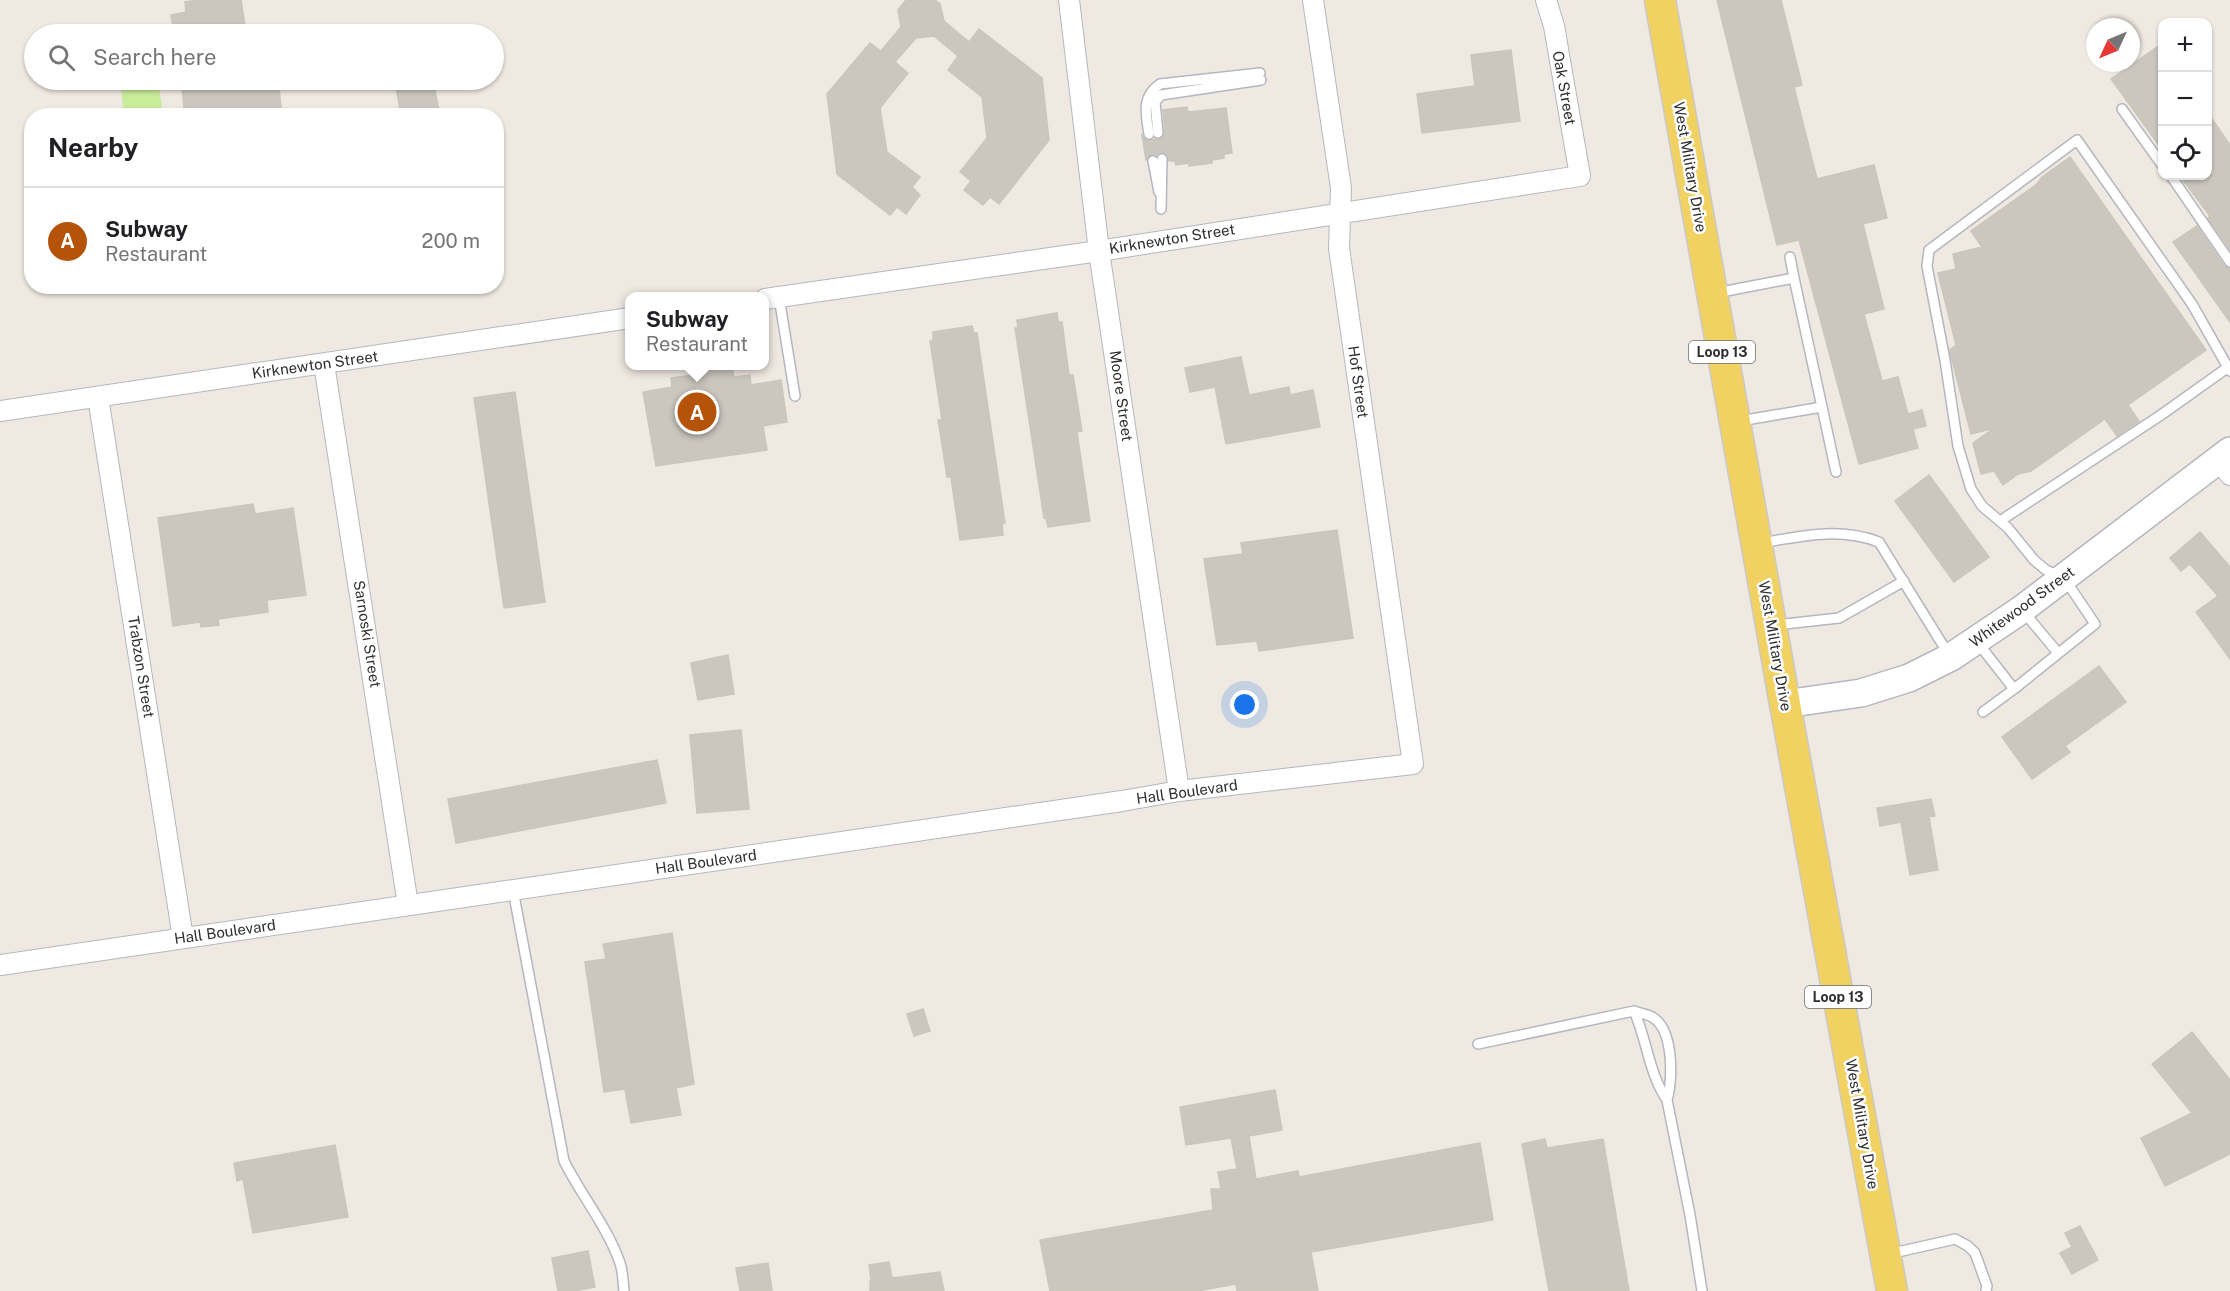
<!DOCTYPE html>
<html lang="en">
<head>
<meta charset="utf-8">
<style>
  :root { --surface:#fff; --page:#f6f6f6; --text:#202124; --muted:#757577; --line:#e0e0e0; --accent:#b45309 }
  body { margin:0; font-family:"Public Sans",sans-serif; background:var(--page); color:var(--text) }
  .controls { position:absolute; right:18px; top:18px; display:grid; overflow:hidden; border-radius:12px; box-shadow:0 2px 4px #0004 }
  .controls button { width:54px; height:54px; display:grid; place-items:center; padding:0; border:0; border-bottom:2px solid var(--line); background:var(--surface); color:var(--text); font:30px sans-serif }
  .compass { position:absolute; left:2086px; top:18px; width:54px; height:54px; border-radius:50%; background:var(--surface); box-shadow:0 2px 4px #0004; rotate:226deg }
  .you { position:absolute; left:1245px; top:705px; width:21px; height:21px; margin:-15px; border:4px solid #fff; border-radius:50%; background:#1a73e8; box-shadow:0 0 0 9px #1a73e833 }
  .badge { display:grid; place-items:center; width:39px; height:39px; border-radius:50%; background:var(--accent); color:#fff; font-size:20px; font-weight:700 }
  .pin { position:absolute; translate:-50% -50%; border:3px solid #fff; box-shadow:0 2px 6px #0006 }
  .popup { position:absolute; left:625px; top:292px; width:144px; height:78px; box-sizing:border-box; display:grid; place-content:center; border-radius:12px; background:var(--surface); filter:drop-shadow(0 2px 4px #0005); font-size:20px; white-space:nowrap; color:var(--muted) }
  .popup b { font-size:22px; color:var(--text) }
  .popup::after { content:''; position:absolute; left:50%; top:100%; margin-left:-12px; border:12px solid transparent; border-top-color:var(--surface) }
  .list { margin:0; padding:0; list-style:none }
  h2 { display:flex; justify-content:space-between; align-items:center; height:78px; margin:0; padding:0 24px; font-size:26px }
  h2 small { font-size:20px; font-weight:400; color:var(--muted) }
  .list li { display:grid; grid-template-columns:39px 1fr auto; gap:18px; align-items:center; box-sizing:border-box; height:108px; padding:0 24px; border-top:2px solid var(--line) }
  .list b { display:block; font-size:22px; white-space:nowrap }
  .list p { margin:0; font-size:20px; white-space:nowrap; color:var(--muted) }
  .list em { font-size:20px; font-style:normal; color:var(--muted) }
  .icon { flex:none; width:33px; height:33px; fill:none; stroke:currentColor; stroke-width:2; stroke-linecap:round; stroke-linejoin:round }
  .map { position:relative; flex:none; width:2230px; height:1291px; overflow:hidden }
  .search { position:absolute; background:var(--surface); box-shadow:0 2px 4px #0004; left:24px; top:24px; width:480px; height:66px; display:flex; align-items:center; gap:15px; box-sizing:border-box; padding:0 21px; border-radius:33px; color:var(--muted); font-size:22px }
  .panel { position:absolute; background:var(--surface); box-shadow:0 2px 4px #0004; left:24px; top:108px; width:480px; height:186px; border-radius:24px }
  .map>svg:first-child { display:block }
  .pitch { fill:#c9ec9a }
  .building { fill:#cbc7bf; stroke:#cbc5ba; stroke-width:1.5 }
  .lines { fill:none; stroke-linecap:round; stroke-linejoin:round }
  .lane-casing { stroke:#b4b7c1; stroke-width:12 }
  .street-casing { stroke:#b4b7c1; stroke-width:22 }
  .secondary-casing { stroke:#b4b7c1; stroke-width:30 }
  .primary-casing { stroke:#c9c9c9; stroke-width:33 }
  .lane { stroke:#fff; stroke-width:9 }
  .street { stroke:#fff; stroke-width:20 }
  .secondary { stroke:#fff; stroke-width:27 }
  .primary { stroke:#f2d163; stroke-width:30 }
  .labels { text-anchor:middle; stroke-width:5; stroke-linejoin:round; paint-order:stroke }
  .shield { fill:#fff; stroke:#6d6d6d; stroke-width:1.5 }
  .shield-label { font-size:14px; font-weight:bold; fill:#2e2e2e }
  .street-label { font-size:15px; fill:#2e2e2e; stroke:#fff }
</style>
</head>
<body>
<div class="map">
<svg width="2230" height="1291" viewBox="0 0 2230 1291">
  <rect width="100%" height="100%" fill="#efe9e1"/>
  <path class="pitch" d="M120 80H158L163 115H124Z"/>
  <path class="building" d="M198 0H241L246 32 229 34H190L189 30 174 34 171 15 186 12 185 2Z
    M906 0H935L940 4 944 21 969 42 979 29 1042 78 1049 140 999 204 990 197 983 205 964 190 971 181 960 172 987 138 982 97 948 70 958 56 934 36 916 38 895 62 908 73 880 108 887 152 920 177 912 187 920 195 906 214 897 207 890 215 837 174 827 94 870 43 881 51 901 27 898 10Z
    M1717 0H1781L1802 85 1794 87 1817 179 1874 165 1887 218 1863 224 1884 309 1864 314 1882 381 1898 377 1908 414 1922 410 1926 426 1913 429 1918 448 1859 464 1799 240 1777 245Z
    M2163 43V151L2111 79Z
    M1511 50 1520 121 1422 133 1417 94 1475 86 1471 55Z
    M181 80H278L282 116H185Z
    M395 80H433L440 116H401Z
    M1187 107 1188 112 1226 108 1232 153 1224 154V158L1212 160V163L1189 166V163L1176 165 1175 161H1169L1168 155 1163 152 1156 155H1151L1146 160 1142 135 1147 140 1161 139 1165 133 1163 110Z
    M2208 113 2230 145V250L2208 218 2210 216 2180 176H2208Z
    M2070 157 2206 350 2128 405 2139 421 2117 436 2105 419 2031 471 2018 474 2003 485 1994 471 1981 474 1973 443 1994 428 1971 434 1950 352V350L1956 345 1938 273 1956 269 1953 254 1982 247 1971 231 2037 184 2042 177Z
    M2197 226 2224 266 2230 269V322L2173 242Z
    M1057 313 1058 322H1062L1069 375H1073L1082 431 1077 432 1090 521 1048 527 1046 518H1044L1015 328H1018L1017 320Z
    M972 326 974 333H977L1005 523H1002L1003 535 960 540 951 477H947L941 438 938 420H942L930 341H933V332Z
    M1241 357 1249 395 1289 387 1290 395 1313 390 1320 427 1226 444 1215 387 1190 392 1185 368Z
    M692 366H732L734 377 750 375 751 385 781 380 787 422 763 426 767 450 656 466 643 392 672 387 671 378 694 375Z
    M515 392 545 602 504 608 474 398Z
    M1929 475 1989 557 1954 582 1895 501Z
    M253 504 255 514 293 508 306 595 267 600 268 612 218 619 219 625 201 627 200 622 173 626 158 518Z
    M1337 530 1353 638 1259 651 1257 641 1217 645 1204 559 1243 554 1241 543Z
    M2200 532 2230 567V659L2196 612 2218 596 2190 564 2181 571 2170 558Z
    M728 655 734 694 698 700 691 663Z
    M2099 666 2126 702 2065 746 2070 752 2032 779 2002 737Z
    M741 730 749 809 697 813 690 735Z
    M657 760 666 803 456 843 448 799Z
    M1931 799 1935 816 1929 817 1938 870 1910 875 1901 822 1880 826 1877 808Z
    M672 933 694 1084 676 1088 681 1115 631 1123 625 1089 604 1092 585 962 606 959 603 944Z
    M923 1009 930 1031 914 1036 907 1014Z
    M2192 1032 2230 1080V1154L2165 1186 2141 1138 2192 1113 2152 1064Z
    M1275 1090 1282 1130 1249 1136 1256 1179 1298 1171 1299 1177 1480 1143 1493 1220 1311 1252 1318 1291H1237L1236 1284 1197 1291H1050L1040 1240 1213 1210 1211 1189H1221L1218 1172 1237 1169 1231 1138 1186 1145 1180 1107Z
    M1545 1139 1547 1148 1603 1139 1629 1291H1549L1522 1144Z
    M335 1145 348 1217 253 1233 243 1179 237 1181 234 1163Z
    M2080 1226 2098 1260 2072 1274 2060 1253 2072 1247 2065 1233Z
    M588 1251 595 1287 575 1291H558L552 1258Z
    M889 1262 892 1278 940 1272 944 1291H870V1281L871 1280 869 1265Z
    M768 1263 772 1291H740L736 1268Z"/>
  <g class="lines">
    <defs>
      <path id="lane" d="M2122 109 2162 165
        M1158 133 1155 102 1161 95 1261 80
        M1149 134C1146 114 1141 97 1160 84L1260 73
        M1153 161 1159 192
        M2171 176 2230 262
        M1161 209 1162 159
        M1790 257 1794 278
        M1716 293 1794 278 1822 407 1740 421
        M779 297 795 396
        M1822 407 1836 472
        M2000 521 2161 415 2227 368
        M1761 543C1802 536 1839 527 1879 542L1949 655
        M2023 611 2058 653
        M1776 625 1839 618 1904 581
        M1978 643 2014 689 1983 712
        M2014 689 2095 624 2064 578 2046 570 2034 560 2008 528 1982 506 1971 489 1958 446 1945 360 1927 266 1929 250 2077 140 2192 304 2230 371
        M513 890 564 1161C581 1195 607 1226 620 1263 623 1272 623 1282 624 1291
        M1634 1011C1647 1040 1649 1074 1667 1100L1690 1215 1702 1291
        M1478 1044 1634 1011C1639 1013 1647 1014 1652 1017 1674 1029 1673 1080 1667 1100
        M1889 1254 1955 1239 1968 1246 1975 1253 1987 1286 1986 1291"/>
      <path id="street" d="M1069 0 1099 251 1179 791
        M765 299 1099 251 1580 176 1554 26 1546 0
        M324 364 408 905
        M98 397 183 938
        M0 411 630 318
        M2219 459 2230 475
        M0 965 1122 801 1179 791 1413 764 1339 248 1341 188 1313 0"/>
      <path id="secondary" d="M1785 704 1861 693 1909 678 1951 657 2021 610 2230 451"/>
      <path id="primary" d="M1660 0 1785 704 1892 1291"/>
    </defs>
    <use href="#lane" class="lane-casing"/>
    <use href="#street" class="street-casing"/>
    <use href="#secondary" class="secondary-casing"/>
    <use href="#primary" class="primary-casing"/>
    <use href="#lane" class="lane"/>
    <use href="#street" class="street"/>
    <use href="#secondary" class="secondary"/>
    <use href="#primary" class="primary"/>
  </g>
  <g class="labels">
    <g class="shield">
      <rect x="1689" y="341" width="66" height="22" rx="4.5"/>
      <rect x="1805" y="986" width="66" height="22" rx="4.5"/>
    </g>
    <g class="shield-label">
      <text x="1722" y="357">Loop 13</text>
      <text x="1838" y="1002">Loop 13</text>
    </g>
    <g class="street-label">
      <text transform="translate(1564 88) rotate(80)" y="5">Oak Street</text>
      <text transform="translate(1690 167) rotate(80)" y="5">West Military Drive</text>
      <text transform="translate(1172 239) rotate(-9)" y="5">Kirknewton Street</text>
      <text transform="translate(315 365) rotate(-8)" y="5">Kirknewton Street</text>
      <text transform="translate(1358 382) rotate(82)" y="5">Hof Street</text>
      <text transform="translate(1121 396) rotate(82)" y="5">Moore Street</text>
      <text transform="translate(2022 607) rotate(-36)" y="5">Whitewood Street</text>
      <text transform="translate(367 634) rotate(81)" y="5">Sarnoski Street</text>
      <text transform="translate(1775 646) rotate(80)" y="5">West Military Drive</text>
      <text transform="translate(141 667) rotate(81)" y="5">Trabzon Street</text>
      <text transform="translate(1187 792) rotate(-8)" y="5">Hall Boulevard</text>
      <text transform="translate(706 862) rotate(-8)" y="5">Hall Boulevard</text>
      <text transform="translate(225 932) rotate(-8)" y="5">Hall Boulevard</text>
      <text transform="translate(1862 1124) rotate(80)" y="5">West Military Drive</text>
    </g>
  </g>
</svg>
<div class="controls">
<button>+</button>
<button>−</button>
<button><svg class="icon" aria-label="locate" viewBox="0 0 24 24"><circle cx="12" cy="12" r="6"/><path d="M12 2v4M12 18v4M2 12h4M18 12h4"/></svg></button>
</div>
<svg class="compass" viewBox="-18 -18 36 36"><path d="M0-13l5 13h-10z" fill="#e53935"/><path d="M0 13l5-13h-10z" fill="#757577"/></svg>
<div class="you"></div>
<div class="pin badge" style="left:697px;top:412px">A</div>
<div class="popup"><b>Subway</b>Restaurant</div>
<div class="search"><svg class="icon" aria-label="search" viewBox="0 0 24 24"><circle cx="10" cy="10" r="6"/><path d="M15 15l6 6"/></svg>Search here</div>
<section class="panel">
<h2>Nearby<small></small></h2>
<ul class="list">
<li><span class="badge">A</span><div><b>Subway</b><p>Restaurant</p></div><em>200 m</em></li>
</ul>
</section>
</div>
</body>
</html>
